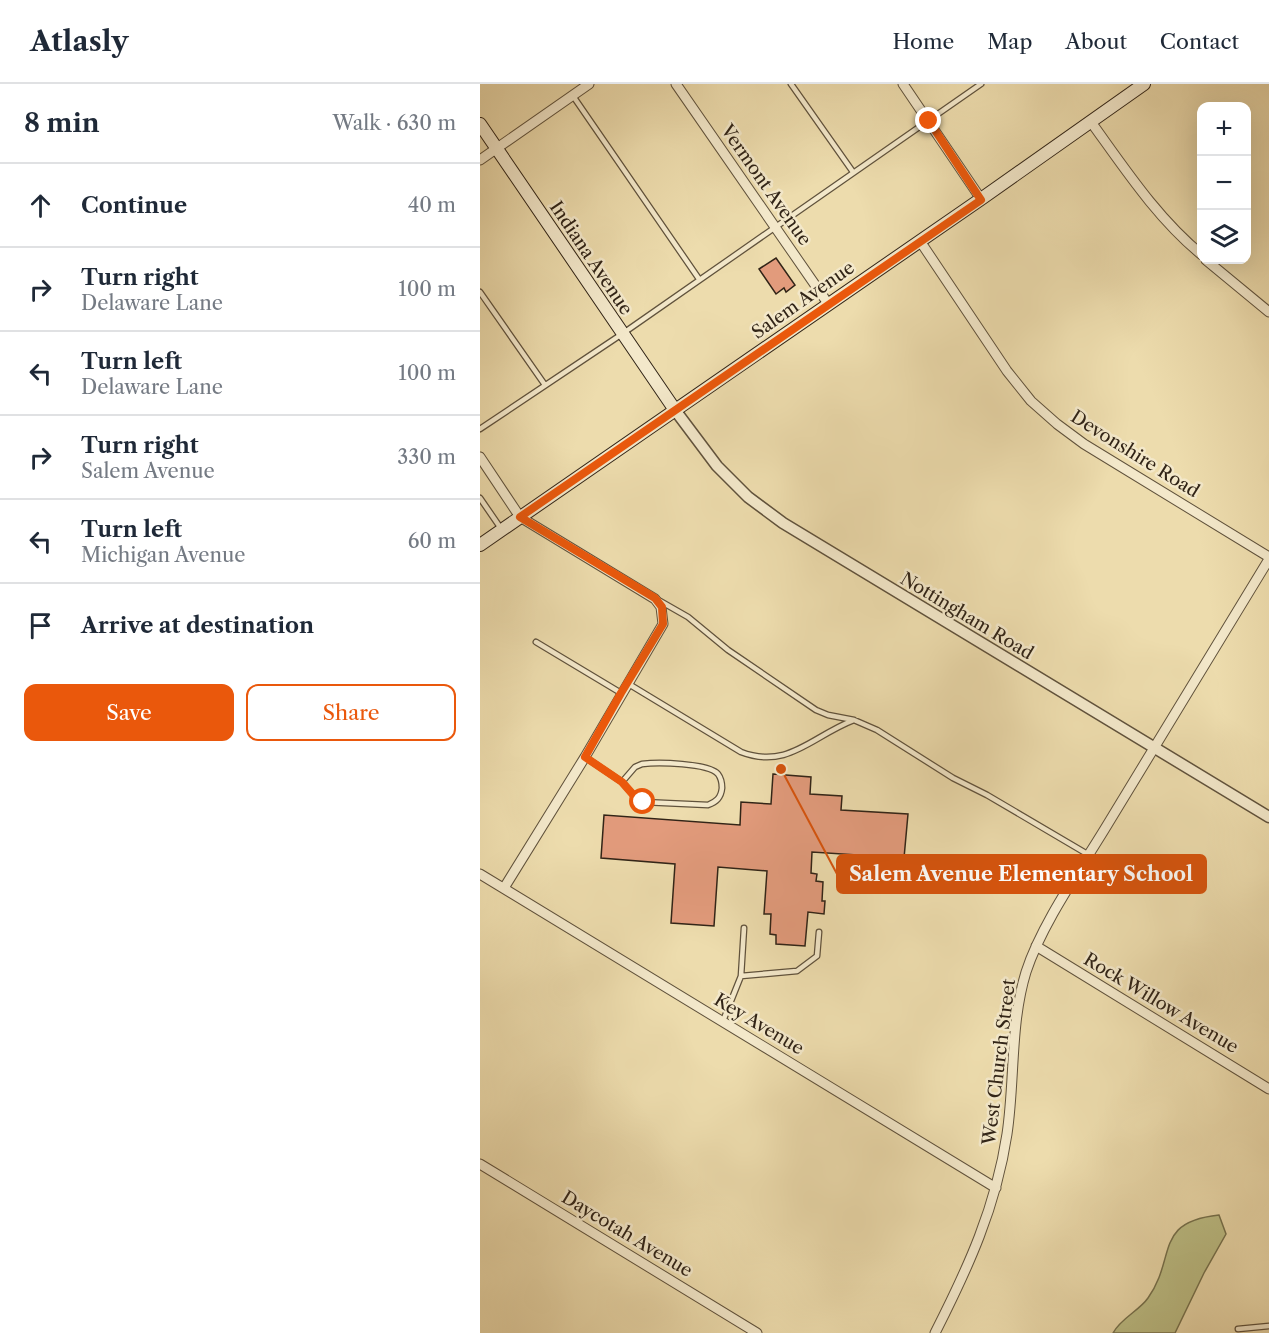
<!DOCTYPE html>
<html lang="en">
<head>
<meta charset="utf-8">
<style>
  :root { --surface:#fff; --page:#f2f2f3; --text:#1f2937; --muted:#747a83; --line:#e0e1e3; --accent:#ea580c }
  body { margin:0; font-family:"Libre Caslon Text",serif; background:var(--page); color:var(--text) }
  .controls { position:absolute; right:18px; top:18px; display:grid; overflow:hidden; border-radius:12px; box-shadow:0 6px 24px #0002 }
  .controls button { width:54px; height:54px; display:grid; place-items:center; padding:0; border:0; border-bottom:2px solid var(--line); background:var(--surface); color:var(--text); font:30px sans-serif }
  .stop { position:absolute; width:18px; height:18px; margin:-14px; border:4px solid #ea580c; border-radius:50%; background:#fff }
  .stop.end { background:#ea580c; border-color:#fff; box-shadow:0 2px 6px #0008 }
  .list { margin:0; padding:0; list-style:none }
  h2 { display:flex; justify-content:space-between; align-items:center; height:78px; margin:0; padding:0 24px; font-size:26px }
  h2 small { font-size:20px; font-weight:400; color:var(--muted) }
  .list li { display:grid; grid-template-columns:39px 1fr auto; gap:18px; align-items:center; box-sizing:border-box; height:84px; padding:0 24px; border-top:2px solid var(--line) }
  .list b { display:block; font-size:22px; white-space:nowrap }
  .list p { margin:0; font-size:20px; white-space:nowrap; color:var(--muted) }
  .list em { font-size:20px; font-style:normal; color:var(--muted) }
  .actions { display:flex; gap:12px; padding:18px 24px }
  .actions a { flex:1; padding:14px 0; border:2px solid var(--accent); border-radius:12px; text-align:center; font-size:21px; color:var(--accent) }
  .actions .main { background:var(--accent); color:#fff }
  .icon { flex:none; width:33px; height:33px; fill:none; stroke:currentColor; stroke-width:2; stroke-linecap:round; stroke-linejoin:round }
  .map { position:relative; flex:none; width:789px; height:1249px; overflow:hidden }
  header { display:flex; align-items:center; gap:36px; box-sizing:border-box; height:84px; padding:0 30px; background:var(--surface); border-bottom:2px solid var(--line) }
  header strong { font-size:28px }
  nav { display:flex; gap:33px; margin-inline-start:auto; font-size:21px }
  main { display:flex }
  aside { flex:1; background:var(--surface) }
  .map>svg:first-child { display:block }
  .green { fill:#bdbf86; stroke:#77724e; stroke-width:1.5 }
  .building { fill:#e29b7c; stroke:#312417; stroke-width:1.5 }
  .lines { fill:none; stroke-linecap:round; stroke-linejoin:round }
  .service-casing { stroke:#60523c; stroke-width:7 }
  .minor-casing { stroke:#60523c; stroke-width:11 }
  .tertiary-casing { stroke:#60523c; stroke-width:13 }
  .secondary-casing { stroke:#312417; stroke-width:14 }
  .service { stroke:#f3e8ca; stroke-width:4.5 }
  .minor { stroke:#f3e8ca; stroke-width:9 }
  .tertiary { stroke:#f3e8ca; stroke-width:10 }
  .secondary { stroke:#f3e8ca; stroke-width:12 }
  .route { stroke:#ea580c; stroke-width:8 }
  .labels { text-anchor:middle; stroke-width:5; stroke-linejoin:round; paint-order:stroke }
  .street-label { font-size:18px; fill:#312417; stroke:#f3e8ca }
  .leader { fill:none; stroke:#d6540d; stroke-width:2 }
  .callout-dot { fill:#d6540d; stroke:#f3e8ca; stroke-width:2 }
  .callout { fill:#d6540d; stroke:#d6540d; stroke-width:2 }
  .callout-label { font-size:20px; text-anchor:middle; font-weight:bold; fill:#fff }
</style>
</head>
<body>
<header>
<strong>Atlasly</strong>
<nav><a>Home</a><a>Map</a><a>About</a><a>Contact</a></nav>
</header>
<main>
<aside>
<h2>8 min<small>Walk · 630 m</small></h2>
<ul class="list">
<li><svg class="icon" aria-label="ahead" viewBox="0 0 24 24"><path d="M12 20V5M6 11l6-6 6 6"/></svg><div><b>Continue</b></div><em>40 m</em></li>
<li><svg class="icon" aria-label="right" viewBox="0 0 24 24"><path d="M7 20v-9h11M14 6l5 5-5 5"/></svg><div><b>Turn right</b><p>Delaware Lane</p></div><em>100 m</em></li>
<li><svg class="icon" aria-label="left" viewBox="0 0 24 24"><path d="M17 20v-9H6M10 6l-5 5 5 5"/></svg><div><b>Turn left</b><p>Delaware Lane</p></div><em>100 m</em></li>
<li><svg class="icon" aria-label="right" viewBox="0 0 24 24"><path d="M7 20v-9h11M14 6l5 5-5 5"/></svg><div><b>Turn right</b><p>Salem Avenue</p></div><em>330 m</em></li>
<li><svg class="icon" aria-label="left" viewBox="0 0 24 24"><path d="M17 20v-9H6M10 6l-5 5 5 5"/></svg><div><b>Turn left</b><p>Michigan Avenue</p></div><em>60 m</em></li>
<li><svg class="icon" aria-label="arrive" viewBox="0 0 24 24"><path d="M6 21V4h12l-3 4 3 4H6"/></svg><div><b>Arrive at destination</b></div></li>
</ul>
<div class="actions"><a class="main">Save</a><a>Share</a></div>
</aside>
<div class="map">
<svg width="789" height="1249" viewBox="0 0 789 1249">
  <rect width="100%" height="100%" fill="#eddcad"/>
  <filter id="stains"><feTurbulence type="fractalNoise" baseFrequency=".00333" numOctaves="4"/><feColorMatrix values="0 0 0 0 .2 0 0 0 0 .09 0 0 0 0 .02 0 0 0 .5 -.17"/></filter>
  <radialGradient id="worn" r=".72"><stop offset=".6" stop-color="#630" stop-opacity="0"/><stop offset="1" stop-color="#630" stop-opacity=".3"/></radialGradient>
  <path class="green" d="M739 1131 746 1150 724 1189 695 1249H633C641 1234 659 1227 668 1214 697 1173 673 1138 739 1131Z"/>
  <path class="building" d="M296 174 315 201 306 208 304 204 296 210 279 185Z
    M293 690 331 693 330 710 362 712 361 726 428 730 424 774 332 768 331 789 337 790 336 797 343 798 342 817H345L344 830 328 828 325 862 296 860V851L290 850 291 830H284L287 787 238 783 234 842 191 839 195 780 121 774 124 731 260 741 261 718 291 720Z"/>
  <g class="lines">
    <defs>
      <path id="service" d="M311 0 373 88
        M93 12 219 195
        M0 208 65 301
        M0 345 142 250 501 0
        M0 414 22 446
        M180 517 208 533 248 566 336 626 348 631 374 636 397 646 473 694 507 711 609 771
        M56 558 141 609
        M147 599 261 668C308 686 332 652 374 636
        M105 673 142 698 156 714 163 718 228 721C236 718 241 714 242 704 242 700 241 694 238 690 228 679 178 678 162 680L155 683 142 698
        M261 892 317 887 337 872 339 848
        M243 937 261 892 264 844
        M758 1245 789 1242"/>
      <path id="minor" d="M196 0 349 221
        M423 0 501 115
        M611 38C645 85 677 134 722 171
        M0 76 109 0
        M440 157 527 287 551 317 577 340 604 360 789 473
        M726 176 789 228
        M0 373 40 433 175 515 181 523 183 540 105 673 24 804
        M0 790 516 1104
        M556 862 789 1005
        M0 1080 277 1249
        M455 1249C488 1184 516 1123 527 1050 535 997 530 940 546 888 562 839 602 783 629 738 682 650 736 563 789 475"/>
      <path id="tertiary" d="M195 326 237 382 268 413 303 439 789 733"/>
      <path id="secondary" d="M0 40 195 326
        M0 461 501 115 664 0"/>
    </defs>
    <use href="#service" class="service-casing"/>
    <use href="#minor" class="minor-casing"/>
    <use href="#tertiary" class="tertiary-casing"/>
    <use href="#secondary" class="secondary-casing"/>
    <use href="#service" class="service"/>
    <use href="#minor" class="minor"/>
    <use href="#tertiary" class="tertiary"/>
    <use href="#secondary" class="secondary"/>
  </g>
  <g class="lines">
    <path class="route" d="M163 718 156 714 142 698 105 673 141 609 183 540 182 523 175 514 40 433 501 116 449 37"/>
  </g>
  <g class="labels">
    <g class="street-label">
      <text transform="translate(286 101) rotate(55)" y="6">Vermont Avenue</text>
      <text transform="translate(111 174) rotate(56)" y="6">Indiana Avenue</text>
      <text transform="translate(323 216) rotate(-35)" y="6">Salem Avenue</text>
      <text transform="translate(655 370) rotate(32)" y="6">Devonshire Road</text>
      <text transform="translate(487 532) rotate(31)" y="6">Nottingham Road</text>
      <text transform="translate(681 919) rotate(31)" y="6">Rock Willow Avenue</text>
      <text transform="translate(279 940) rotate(31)" y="6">Key Avenue</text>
      <text transform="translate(519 978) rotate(-83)" y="6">West Church Street</text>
      <text transform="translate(147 1150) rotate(31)" y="6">Daycotah Avenue</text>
    </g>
  </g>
  <path class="leader" d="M301 685L357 790"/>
  <circle class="callout-dot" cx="301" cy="685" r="6"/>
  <rect class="callout" x="357" y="771" width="369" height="38" rx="6"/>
  <g class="callout-label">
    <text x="541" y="797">Salem Avenue Elementary School</text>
  </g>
  <rect width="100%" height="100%" filter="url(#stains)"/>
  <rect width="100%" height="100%" fill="url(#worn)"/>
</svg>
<div class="controls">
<button>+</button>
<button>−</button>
<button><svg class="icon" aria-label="layers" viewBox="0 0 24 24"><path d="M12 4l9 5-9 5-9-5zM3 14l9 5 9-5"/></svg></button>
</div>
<div class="stop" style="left:163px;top:718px"></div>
<div class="stop end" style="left:449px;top:37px"></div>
</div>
</main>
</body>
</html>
